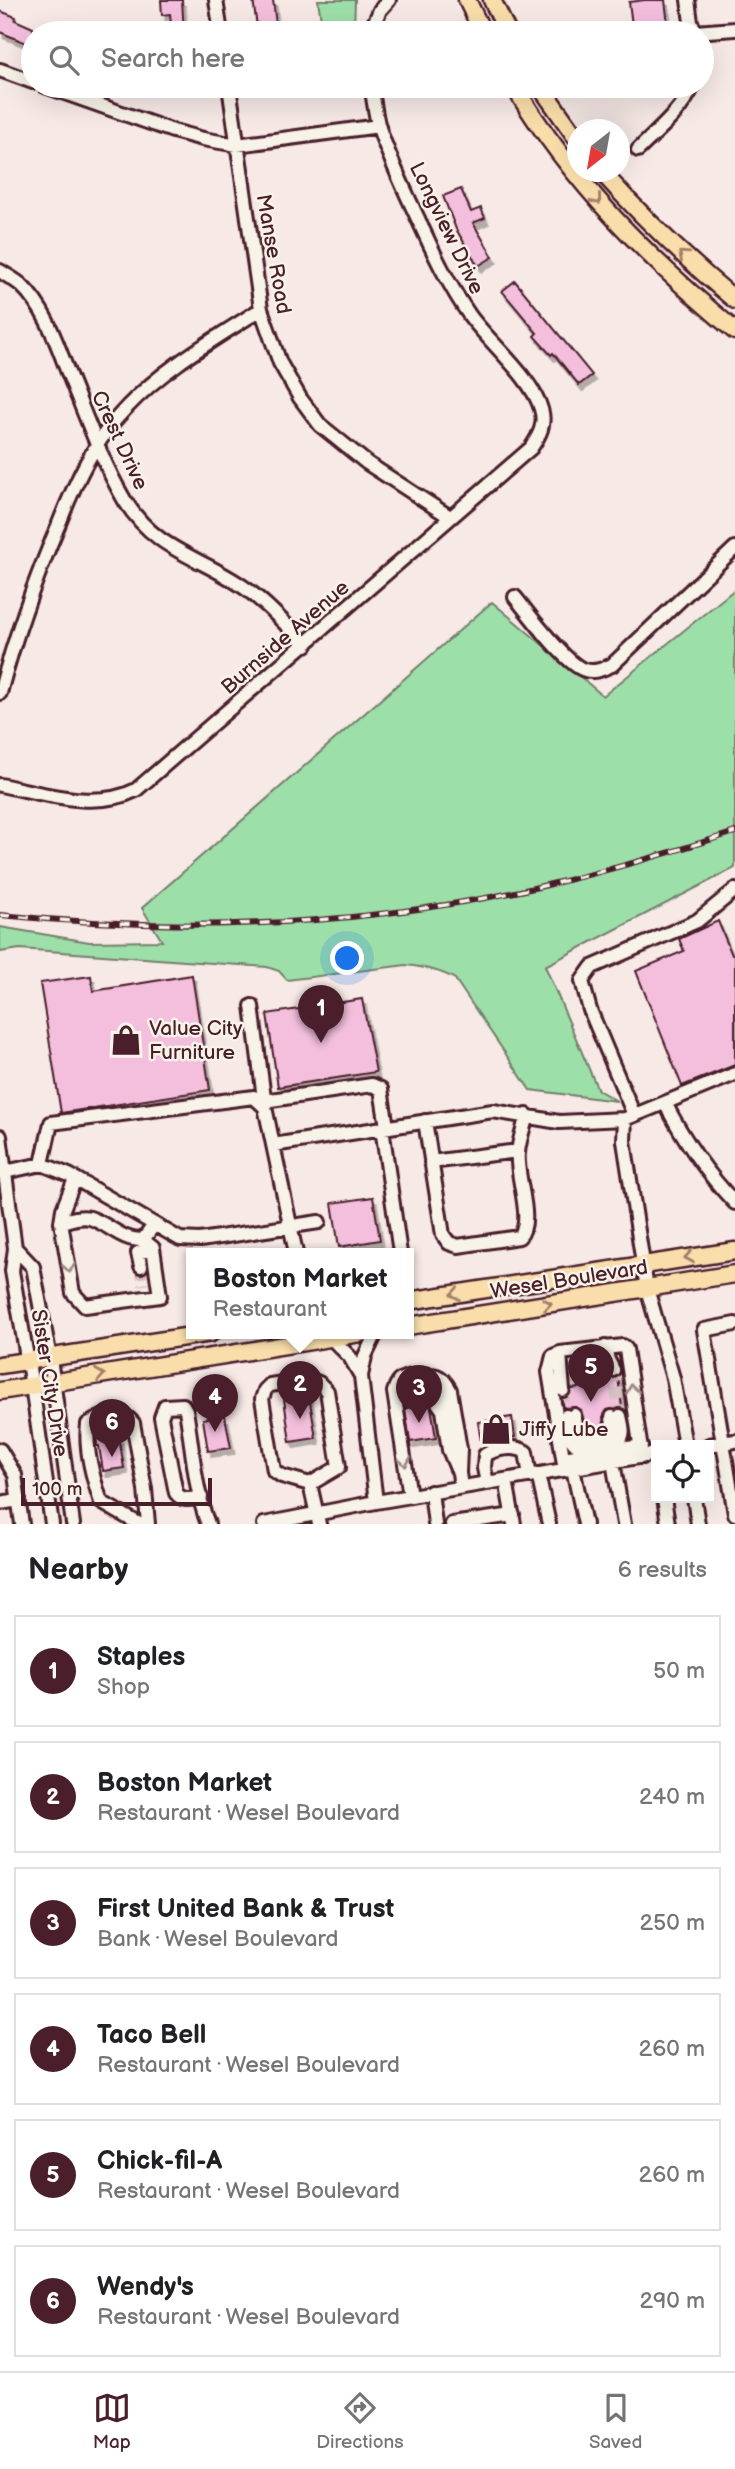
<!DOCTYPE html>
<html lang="en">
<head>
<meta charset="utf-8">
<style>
  :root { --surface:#fff; --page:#f6f6f6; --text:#202124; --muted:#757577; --line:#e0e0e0; --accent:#4a1f2b }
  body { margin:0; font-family:"Balsamiq Sans",sans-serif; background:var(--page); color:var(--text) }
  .controls { position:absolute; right:21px; bottom:21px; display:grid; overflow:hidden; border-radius:0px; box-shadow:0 7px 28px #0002 }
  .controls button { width:63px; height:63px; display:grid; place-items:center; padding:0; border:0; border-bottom:2px solid var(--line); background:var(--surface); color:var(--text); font:35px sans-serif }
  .compass { position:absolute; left:567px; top:119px; width:63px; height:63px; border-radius:50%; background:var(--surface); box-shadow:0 7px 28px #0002; rotate:211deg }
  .scale { position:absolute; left:21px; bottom:18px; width:191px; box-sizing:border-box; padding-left:7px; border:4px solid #4a1f2b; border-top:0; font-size:19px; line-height:24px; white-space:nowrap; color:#4a1f2b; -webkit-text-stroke:5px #f7f3e8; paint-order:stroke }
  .you { position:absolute; left:348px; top:959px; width:24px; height:24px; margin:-18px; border:5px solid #fff; border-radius:50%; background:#1a73e8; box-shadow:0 0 0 10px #1a73e833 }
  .badge { display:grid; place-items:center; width:46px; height:46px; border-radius:50%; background:var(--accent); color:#fff; font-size:23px; font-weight:700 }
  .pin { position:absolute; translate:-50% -58px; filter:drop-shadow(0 2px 4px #0008) }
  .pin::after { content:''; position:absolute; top:37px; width:24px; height:21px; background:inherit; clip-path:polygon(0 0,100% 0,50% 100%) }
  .popup { position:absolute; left:186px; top:1248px; width:228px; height:91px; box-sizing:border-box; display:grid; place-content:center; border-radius:0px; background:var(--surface); filter:drop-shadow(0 2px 5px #0005); font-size:23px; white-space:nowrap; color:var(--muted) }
  .popup b { font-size:26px; color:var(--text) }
  .popup::after { content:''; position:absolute; left:50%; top:100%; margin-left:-14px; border:14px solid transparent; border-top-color:var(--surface) }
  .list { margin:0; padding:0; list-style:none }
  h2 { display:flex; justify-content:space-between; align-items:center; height:91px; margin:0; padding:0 28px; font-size:30px }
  h2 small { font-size:23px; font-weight:400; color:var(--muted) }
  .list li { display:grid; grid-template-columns:46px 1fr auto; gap:21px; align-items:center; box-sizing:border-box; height:112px; margin:0 14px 14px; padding:0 14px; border:2px solid var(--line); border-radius:0px }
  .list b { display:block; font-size:26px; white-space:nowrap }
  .list p { margin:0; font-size:23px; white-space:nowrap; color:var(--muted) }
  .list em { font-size:23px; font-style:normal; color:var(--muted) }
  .icon { flex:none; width:38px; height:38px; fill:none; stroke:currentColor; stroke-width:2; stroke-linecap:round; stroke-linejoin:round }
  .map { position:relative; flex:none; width:735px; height:1524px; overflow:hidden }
  .search { position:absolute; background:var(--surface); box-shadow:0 7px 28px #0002; left:21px; right:21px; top:21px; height:77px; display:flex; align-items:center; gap:18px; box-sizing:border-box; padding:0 24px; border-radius:38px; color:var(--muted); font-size:26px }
  .sheet { height:847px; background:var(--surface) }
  nav { display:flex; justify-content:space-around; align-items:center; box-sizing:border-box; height:98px; border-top:2px solid var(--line); background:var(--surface); font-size:19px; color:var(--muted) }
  nav a { display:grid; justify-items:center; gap:4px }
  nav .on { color:var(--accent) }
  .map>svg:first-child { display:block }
  .green { fill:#9ddfa9; stroke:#747f6a; stroke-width:2 }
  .building { fill:#f3bfdd; stroke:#4a1f2b; stroke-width:2; filter:url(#shadow) }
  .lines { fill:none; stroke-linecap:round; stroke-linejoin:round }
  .minor-tunnel { stroke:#d4c1c1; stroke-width:12; stroke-dasharray:12 6; stroke-linecap:butt }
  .minor-casing { stroke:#4a1f2b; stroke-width:18 }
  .major-casing { stroke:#4a1f2b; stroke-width:21 }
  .minor { stroke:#f7f3e8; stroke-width:12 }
  .major { stroke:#f9deab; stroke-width:16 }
  .rail-casing { stroke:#4a1f2b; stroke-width:6 }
  .rail { stroke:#f7f3e8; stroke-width:3.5; stroke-dasharray:10; stroke-linecap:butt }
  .oneway { stroke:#a27e6b }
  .oneway2 { stroke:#a0898a }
  .labels { text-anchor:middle; stroke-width:5; stroke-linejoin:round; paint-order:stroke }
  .street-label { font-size:21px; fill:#4a1f2b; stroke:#f7f3e8 }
  .poi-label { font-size:21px; fill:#4a1f2b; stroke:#f7f3e8; text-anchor:start }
</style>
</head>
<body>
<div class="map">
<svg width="735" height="1524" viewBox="0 0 735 1524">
  <defs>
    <filter id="shadow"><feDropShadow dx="3.5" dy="6" stdDeviation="0" flood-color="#0004"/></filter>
  </defs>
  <rect width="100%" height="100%" fill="#f6e9e6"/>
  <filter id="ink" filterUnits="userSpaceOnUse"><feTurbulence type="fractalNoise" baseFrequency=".0143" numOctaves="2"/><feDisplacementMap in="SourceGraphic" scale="14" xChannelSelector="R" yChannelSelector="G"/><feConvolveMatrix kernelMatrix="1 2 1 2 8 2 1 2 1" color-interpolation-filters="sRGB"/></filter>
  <g filter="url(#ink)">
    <path class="green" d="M318 0H355L354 29 323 33Z
      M735 589V868L545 966 598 1090 617 1101 530 1090 455 979C440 970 424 967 406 965L287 980 279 971 267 967 20 949 0 952V927L89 942 162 941 142 908 492 602 603 696Z"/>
    <path class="building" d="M161 0H182L184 33H172L170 14 162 15Z
      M253 0H273L277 33H258Z
      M645 0H665L669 33H633L629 2Z
      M0 11 16 17 15 20 33 28V46L0 32Z
      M461 189 471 212 481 208 485 218 473 223 493 257 478 266 456 229 443 196Z
      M515 281 592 375 579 385 553 353 551 355 534 336 537 333 502 291Z
      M718 921 732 955 735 954V1065L682 1086 636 971 684 951 679 939Z
      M192 975 210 1090 61 1113 40 983 91 976 93 991Z
      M362 999 376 1072 278 1087 267 1014Z
      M373 1197 380 1240 339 1247 332 1203Z
      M590 1358 592 1364H595L600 1372 604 1371 608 1377H618L622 1408 607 1410 603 1417 604 1427 589 1431 586 1429 581 1410 576 1407 564 1408 562 1399 568 1397 572 1389 579 1388 578 1366 581 1365 582 1359Z
      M426 1384 422 1387 421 1394 424 1399 430 1401 436 1438 410 1442 405 1408H409L405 1387Z
      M309 1396 316 1438 290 1442 284 1399Z
      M218 1416H225L231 1448 208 1451 203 1419Z
      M512 1417 515 1437 481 1442 478 1422Z
      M114 1423 116 1437H119L124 1468 103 1471 99 1446H97L96 1429Z"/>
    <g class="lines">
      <path class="minor-tunnel" d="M141 1266 144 1285
        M613 1370 620 1416
        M406 1390 428 1387
        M563 1390 566 1416
        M408 1404 430 1401"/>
      <defs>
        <path id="minor" d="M216 0 221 33
          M688 0 691 22 695 32 735 29
          M370 33 380 10 389 0
          M0 70 33 82
          M45 86 173 131 203 139 237 145 379 126
          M229 86 261 309 280 363 300 398 320 425 367 463 450 517
          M638 150C658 130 681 112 693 86
          M0 271C7 276 16 280 22 286 45 308 56 341 67 370 85 414 101 460 125 501 156 550 195 555 239 584 264 600 285 624 306 645
          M515 597C529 614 567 666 585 670 595 673 603 669 612 665L735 548
          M0 693C15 636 35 580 58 526 75 483 94 440 127 407 165 367 215 339 261 309
          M0 785C43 793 95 811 136 790L531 448C539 436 546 424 541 409 533 379 489 342 470 316 449 286 434 254 419 221 405 191 390 160 379 128 375 114 374 100 371 86
          M252 1006 265 1106
          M264 1101 372 1085 381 1089 387 1127
          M665 1103C684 1140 706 1173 735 1203
          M634 1115 590 1010 582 981 592 967 697 921 735 890
          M625 1119 624 1141 647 1289 673 1378 685 1445
          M425 1121 443 1235 449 1243 458 1246 519 1237C535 1221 515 1176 518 1153 519 1140 524 1127 527 1115
          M382 1128 400 1253
          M0 1136 15 1248 12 1271 32 1386 52 1524
          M273 1145 493 1111 559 1122 625 1119 735 1074
          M431 1162 518 1151
          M42 1164 51 1123 254 1097 265 1107 296 1253
          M0 1173 42 1164 69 1175 180 1239 200 1240 319 1222
          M75 1179 63 1209 61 1222 73 1293 85 1306 160 1296 153 1248 143 1240 154 1225
          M61 1222C71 1219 80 1216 90 1218 109 1224 122 1241 143 1240
          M15 1248 33 1267 50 1358 73 1524
          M141 1266 138 1253 153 1248
          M735 1324 704 1330 735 1514
          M376 1333 365 1356 361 1376 376 1502
          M331 1338 350 1357 361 1376
          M605 1347 608 1360 613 1370
          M560 1353 563 1390
          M429 1392C440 1393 446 1399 448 1410
          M438 1403 443 1410 449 1450 457 1469
          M574 1415 578 1434 587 1440C607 1437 615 1440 612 1417
          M566 1416C570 1457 584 1448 617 1443 626 1435 622 1426 620 1416
          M709 1445 735 1441
          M0 1450 15 1475 22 1524
          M563 1458 641 1446
          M613 1462 624 1524
          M573 1469 585 1524
          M565 1470 549 1372 553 1356 560 1353 623 1346 626 1349 642 1457
          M538 1474 549 1524
          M506 1480 514 1524
          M487 1483 484 1468 485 1455C496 1448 515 1445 526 1452L530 1476
          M310 1484 339 1467 327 1391 319 1383 309 1379 270 1385 265 1390 262 1399 274 1471 282 1476 310 1484 319 1524
          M431 1492 435 1524
          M410 1496 394 1392C395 1388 396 1385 399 1381 406 1375 431 1373 439 1377 445 1380 447 1385 450 1390L460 1449 459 1473 461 1487
          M201 1497C191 1499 183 1502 176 1493L161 1417 165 1406 183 1405 186 1410C192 1444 195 1492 208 1524
          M664 1498 668 1524
          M694 1498 698 1524
          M0 1503 19 1500
          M139 1524 101 1502C93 1478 85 1450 88 1424 104 1415 119 1407 133 1423L145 1489 148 1524
          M264 1524 376 1502 656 1454
          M452 1524 513 1515"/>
        <path id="major" d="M467 0 483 33
          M492 0 508 33
          M514 86C573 184 648 258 735 331
          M540 86 578 140
          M602 172C643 218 687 260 735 300
          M408 1301 735 1251
          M408 1326 735 1274
          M0 1365 211 1333
          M0 1391 361 1333"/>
      </defs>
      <use href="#minor" class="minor-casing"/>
      <use href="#major" class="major-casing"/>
      <use href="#minor" class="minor"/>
      <use href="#major" class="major"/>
      <defs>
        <path id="rail" d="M0 915C182 933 368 927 547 885 611 870 673 852 735 832"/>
      </defs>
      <use href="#rail" class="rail-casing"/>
      <use href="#rail" class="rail"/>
    </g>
    <defs><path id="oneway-chevron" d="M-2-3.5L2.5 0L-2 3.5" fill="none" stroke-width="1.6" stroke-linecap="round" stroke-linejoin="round" transform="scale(1.75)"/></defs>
    <g class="oneway">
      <use href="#oneway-chevron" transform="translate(597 200) rotate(50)"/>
      <use href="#oneway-chevron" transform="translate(683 255) rotate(-138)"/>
      <use href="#oneway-chevron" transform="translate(689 1257) rotate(171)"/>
      <use href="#oneway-chevron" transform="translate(455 1294) rotate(171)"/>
      <use href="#oneway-chevron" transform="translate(547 1304) rotate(-9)"/>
      <use href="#oneway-chevron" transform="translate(100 1375) rotate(-9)"/>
    </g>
    <g class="oneway2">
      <use href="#oneway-chevron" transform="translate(69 1268) rotate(81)"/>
      <use href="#oneway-chevron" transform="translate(632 1389) rotate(-99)"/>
      <use href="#oneway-chevron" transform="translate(405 1462) rotate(81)"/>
    </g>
  </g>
  <defs>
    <symbol id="shop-bare" viewBox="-9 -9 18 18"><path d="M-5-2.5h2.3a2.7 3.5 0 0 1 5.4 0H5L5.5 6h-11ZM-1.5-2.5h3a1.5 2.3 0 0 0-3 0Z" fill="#4a1f2b" stroke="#f7f3e8" stroke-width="2.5" paint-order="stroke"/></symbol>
  </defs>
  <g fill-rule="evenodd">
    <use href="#shop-bare" x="104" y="1018" width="44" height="44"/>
    <use href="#shop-bare" x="474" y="1407" width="44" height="44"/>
  </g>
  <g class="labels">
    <g class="street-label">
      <text transform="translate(447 228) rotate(64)" y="7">Longview Drive</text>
      <text transform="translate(274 254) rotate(80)" y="7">Manse Road</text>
      <text transform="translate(120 440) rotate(65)" y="7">Crest Drive</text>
      <text transform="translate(285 637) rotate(-41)" y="7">Burnside Avenue</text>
      <text transform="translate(569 1279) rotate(-9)" y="7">Wesel Boulevard</text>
      <text transform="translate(50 1383) rotate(81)" y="7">Sister City Drive</text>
    </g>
    <g class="poi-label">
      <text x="149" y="1035">Value City<tspan x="149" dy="24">Furniture</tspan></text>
      <text x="519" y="1436">Jiffy Lube</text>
    </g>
  </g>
</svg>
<div class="controls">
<button><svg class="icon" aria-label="locate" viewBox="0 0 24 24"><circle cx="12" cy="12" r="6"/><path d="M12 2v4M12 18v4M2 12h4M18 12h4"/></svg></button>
</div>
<svg class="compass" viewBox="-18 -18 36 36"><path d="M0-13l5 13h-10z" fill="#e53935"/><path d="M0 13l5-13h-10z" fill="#757577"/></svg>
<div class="scale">100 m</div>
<div class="you"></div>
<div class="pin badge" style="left:321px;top:1043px">1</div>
<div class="pin badge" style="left:300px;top:1419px">2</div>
<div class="popup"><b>Boston Market</b>Restaurant</div>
<div class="pin badge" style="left:419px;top:1423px">3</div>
<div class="pin badge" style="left:215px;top:1432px">4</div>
<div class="pin badge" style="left:591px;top:1402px">5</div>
<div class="pin badge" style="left:112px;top:1457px">6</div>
<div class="search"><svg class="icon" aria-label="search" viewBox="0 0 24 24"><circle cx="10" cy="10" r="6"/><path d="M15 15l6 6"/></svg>Search here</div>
</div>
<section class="sheet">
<h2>Nearby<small>6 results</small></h2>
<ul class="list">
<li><span class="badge">1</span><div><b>Staples</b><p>Shop</p></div><em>50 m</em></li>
<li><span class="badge">2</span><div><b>Boston Market</b><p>Restaurant · Wesel Boulevard</p></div><em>240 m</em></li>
<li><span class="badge">3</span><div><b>First United Bank &amp; Trust</b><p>Bank · Wesel Boulevard</p></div><em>250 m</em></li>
<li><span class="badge">4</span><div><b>Taco Bell</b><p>Restaurant · Wesel Boulevard</p></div><em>260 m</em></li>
<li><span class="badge">5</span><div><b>Chick-fil-A</b><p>Restaurant · Wesel Boulevard</p></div><em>260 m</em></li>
<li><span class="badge">6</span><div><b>Wendy's</b><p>Restaurant · Wesel Boulevard</p></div><em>290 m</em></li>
</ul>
</section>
<nav>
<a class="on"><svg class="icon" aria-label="map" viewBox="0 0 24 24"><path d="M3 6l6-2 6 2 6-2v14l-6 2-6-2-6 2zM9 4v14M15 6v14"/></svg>Map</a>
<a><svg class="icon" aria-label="directions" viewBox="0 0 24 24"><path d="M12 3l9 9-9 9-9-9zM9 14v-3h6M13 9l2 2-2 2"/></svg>Directions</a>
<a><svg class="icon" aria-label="saved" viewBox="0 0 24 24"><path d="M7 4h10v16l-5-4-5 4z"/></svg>Saved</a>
</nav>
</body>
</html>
